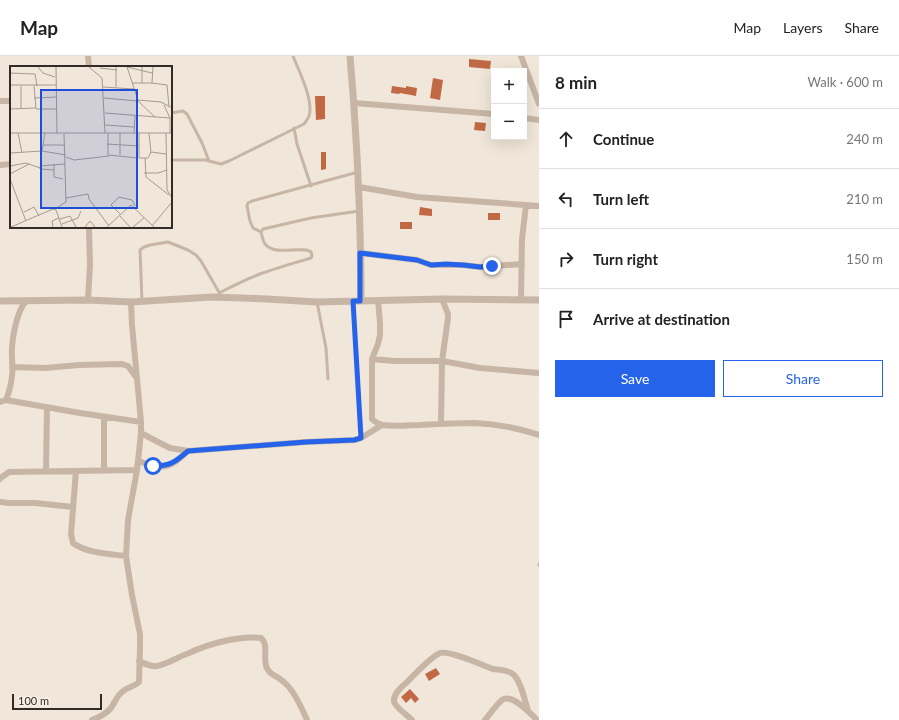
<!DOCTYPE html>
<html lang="en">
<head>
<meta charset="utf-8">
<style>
  :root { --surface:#fff; --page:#f2f2f2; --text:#222; --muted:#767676; --line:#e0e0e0; --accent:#2563eb }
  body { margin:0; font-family:Lato,sans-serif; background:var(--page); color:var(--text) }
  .controls { position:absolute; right:12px; top:12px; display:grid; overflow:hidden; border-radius:0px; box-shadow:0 4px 16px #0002 }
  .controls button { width:36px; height:36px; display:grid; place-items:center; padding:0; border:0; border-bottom:1px solid var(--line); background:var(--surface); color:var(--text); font:20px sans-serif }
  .scale { position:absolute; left:12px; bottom:10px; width:90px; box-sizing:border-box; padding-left:4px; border:2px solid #332b26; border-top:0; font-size:11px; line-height:14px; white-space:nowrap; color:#332b26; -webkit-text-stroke:3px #f8f0e4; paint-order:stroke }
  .stop { position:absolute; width:12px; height:12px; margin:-9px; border:3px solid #2563eb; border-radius:50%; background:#fff }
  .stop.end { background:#2563eb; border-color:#fff; box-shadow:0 1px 4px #0008 }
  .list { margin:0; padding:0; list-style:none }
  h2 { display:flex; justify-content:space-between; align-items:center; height:52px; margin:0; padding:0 16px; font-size:17px }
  h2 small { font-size:13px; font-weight:400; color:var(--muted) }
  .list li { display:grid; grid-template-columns:26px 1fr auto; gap:12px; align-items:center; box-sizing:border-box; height:60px; padding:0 16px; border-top:1px solid var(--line) }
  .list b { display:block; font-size:15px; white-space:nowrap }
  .list em { font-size:13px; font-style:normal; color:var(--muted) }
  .actions { display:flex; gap:8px; padding:12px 16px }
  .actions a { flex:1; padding:9px 0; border:1px solid var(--accent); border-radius:0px; text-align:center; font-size:14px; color:var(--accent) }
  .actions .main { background:var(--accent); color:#fff }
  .icon { flex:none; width:22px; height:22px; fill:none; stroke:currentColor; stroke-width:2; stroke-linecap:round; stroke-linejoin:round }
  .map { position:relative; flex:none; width:539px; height:664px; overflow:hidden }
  header { display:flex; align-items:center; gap:24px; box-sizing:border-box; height:56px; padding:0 20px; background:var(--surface); border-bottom:1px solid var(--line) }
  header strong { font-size:19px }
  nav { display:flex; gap:22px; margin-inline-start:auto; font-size:14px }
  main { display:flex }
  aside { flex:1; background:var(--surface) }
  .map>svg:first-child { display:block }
  .building { fill:#c16945 }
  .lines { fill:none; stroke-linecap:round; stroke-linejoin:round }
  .service { stroke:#c7b6a5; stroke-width:3 }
  .minor { stroke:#c7b6a5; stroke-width:6 }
  .tertiary { stroke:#c7b6a5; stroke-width:7 }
  .route { stroke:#2563eb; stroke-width:5 }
  .inset-road { fill:none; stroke:#a49b91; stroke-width:1 }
  .view { fill:#1d4ed8; fill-opacity:0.15; stroke:#1d4ed8; stroke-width:2 }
  .inset-edge { fill:none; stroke:#332b26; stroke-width:2 }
</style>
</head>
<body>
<header>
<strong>Map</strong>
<nav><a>Map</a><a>Layers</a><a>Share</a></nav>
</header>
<main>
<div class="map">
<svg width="539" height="664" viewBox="0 0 539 664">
  <rect width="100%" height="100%" fill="#f0e6d9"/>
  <path class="building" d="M469 3 491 5 490 13 469 11Z
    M433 22 443 24 440 44 430 42Z
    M392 30 406 32V30L417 32 416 40 400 37 399 38 391 37Z
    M315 40H325V63L316 64Z
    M475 66 486 67 485 75 474 74Z
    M321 96H326V113L321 114Z
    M420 151 432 153V160L419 159Z
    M488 157H500V164H488Z
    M400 166H412V173H400Z
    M436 612 440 618 429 625 425 618Z
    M410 633 419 643 415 647 411 642 406 647 401 641Z"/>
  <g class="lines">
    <path class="service" d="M171 57 183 55 187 58 202 87 209 105
      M294 72 297 88 311 130
      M171 104H205L221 108 229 105 304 68C306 65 308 63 309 60 314 45 299 15 293 0
      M261 176 253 172 250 165 247 150 248 147 252 145 358 116
      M219 237C233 230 246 223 260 218 276 212 294 207 311 202L312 200 311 196C302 189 275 201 265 188 263 185 262 180 261 176L263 173 311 162 359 155
      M142 245 140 194 144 191 150 189 168 186 188 194 196 199 201 205 220 238
      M353 245 361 381
      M317 246 326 292 328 323
      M539 508V509"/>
    <path class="minor" d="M88 0 89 11
      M521 0 539 48
      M0 45H11
      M354 47 494 58
      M524 62 539 64
      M0 109 11 108
      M359 131 417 141 539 150
      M360 197 417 204 431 209H463L480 211 522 208
      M521 243 522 183 526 149
      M88 244 90 209 89 171
      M378 244 380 267V279L378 288 372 303V363C375 366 378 368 382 369 395 371 407 369 420 369 438 368 457 367 475 367 498 368 518 372 539 379
      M372 303 394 305H442L480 312 539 317
      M12 311 45 312 79 309 122 308 128 310 136 321
      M6 344 80 357 141 366
      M0 346 6 344C9 337 11 328 12 320 13 314 12 307 12 301 11 287 16 256 26 245
      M441 368 442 305 448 262V258L442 243
      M141 377 158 386 170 392 188 395 306 386 355 384 361 382 382 369
      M138 404C150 411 163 414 175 406 180 403 184 398 188 395
      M104 414V361
      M46 415 47 352
      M76 415 71 478 73 487C86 497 110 498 126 500
      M0 423 2 421 9 416 137 414
      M0 446 9 447H35L73 451
      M139 605C145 608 151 611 157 610 168 608 178 601 189 597 208 588 240 579 261 582 270 590 261 605 268 614 271 619 276 620 280 623 283 625 285 627 287 629 296 638 302 653 307 664
      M92 664C100 661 106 658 111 652 115 646 117 640 122 636 127 631 134 631 139 626L140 591V578L132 539 126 500 128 464 137 414 141 377V366L132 269 131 246
      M412 664C408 660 394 650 394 645 393 636 405 629 410 623 417 616 431 601 440 597 449 594 482 609 493 613 499 614 508 614 513 618 521 625 525 645 528 655
      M485 664C490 658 496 649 502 644 512 637 530 657 537 664"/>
    <path class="tertiary" d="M350 0C357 81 361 163 361 245
      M0 245 88 244 131 246 212 241 267 243 317 246 442 243 539 244"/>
  </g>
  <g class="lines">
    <path class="route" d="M153 410C171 410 175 406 188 395L306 386 354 384 361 382 353 245H360V197L417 204 431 209 446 208 463 209 480 211 492 210"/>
  </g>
  <g transform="translate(10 10)">
    <rect width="162" height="162" fill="#f0e6d9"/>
    <path class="inset-road" d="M28 1 33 7 45 11M46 1 47 67M79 1 92 12 95 67M117 1 128 34 151 36 162 42M117 1 142 7M90 2 107 4M0 7 25 8 27 20M122 17H142L143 1M132 17V1M142 17 157 19 159 41M0 19H46M11 20V42M24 20 26 43H47M93 21 124 23M106 21V1M24 32 47 31M94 32 128 35 145 51M154 39 160 52M0 43 25 42M95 47 160 52V67M95 59 124 61M0 67H162M8 67 12 87M98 67V89L128 92M124 67 125 50M129 67V92H138L141 86 156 88M139 67 141 87M156 67 157 124 162 132M97 78 129 80M33 79H53L55 81M32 85 56 89M0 87 32 85 35 67M110 89V67M56 91 64 94 99 90M135 92 136 111 159 129M44 98V111L53 113M0 100 16 97 30 102M44 104 30 103V100L55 98M134 107H148L157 104M0 108 19 98M0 113 16 155M56 132 78 128 79 133 99 160M45 143 56 136 54 68M14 146 24 141 29 150M111 149 101 139 109 131 122 134 125 140M110 150 120 161M50 153 60 150 66 161M52 158 68 152 71 145M142 160 162 136M1 161 43 143 46 144 52 161M43 161 42 155 49 152M75 161 80 155 85 161M97 161 121 139 144 161M123 161 134 152"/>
    <path class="view" d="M31 24H127V142H31Z"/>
    <rect width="162" height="162" class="inset-edge"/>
  </g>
</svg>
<div class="controls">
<button>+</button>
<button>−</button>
</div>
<div class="scale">100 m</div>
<div class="stop" style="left:153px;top:410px"></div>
<div class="stop end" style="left:492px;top:210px"></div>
</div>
<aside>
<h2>8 min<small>Walk · 600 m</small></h2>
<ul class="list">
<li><svg class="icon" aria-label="ahead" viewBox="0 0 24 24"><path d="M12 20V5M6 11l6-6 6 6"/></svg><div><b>Continue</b></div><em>240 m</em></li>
<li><svg class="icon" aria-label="left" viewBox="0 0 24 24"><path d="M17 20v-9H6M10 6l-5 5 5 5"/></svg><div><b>Turn left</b></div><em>210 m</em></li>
<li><svg class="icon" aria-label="right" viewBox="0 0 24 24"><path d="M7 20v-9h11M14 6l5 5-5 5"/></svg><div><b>Turn right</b></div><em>150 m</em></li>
<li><svg class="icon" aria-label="arrive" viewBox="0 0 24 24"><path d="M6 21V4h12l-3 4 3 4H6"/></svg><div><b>Arrive at destination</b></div></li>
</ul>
<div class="actions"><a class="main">Save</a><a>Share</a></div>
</aside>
</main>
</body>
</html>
